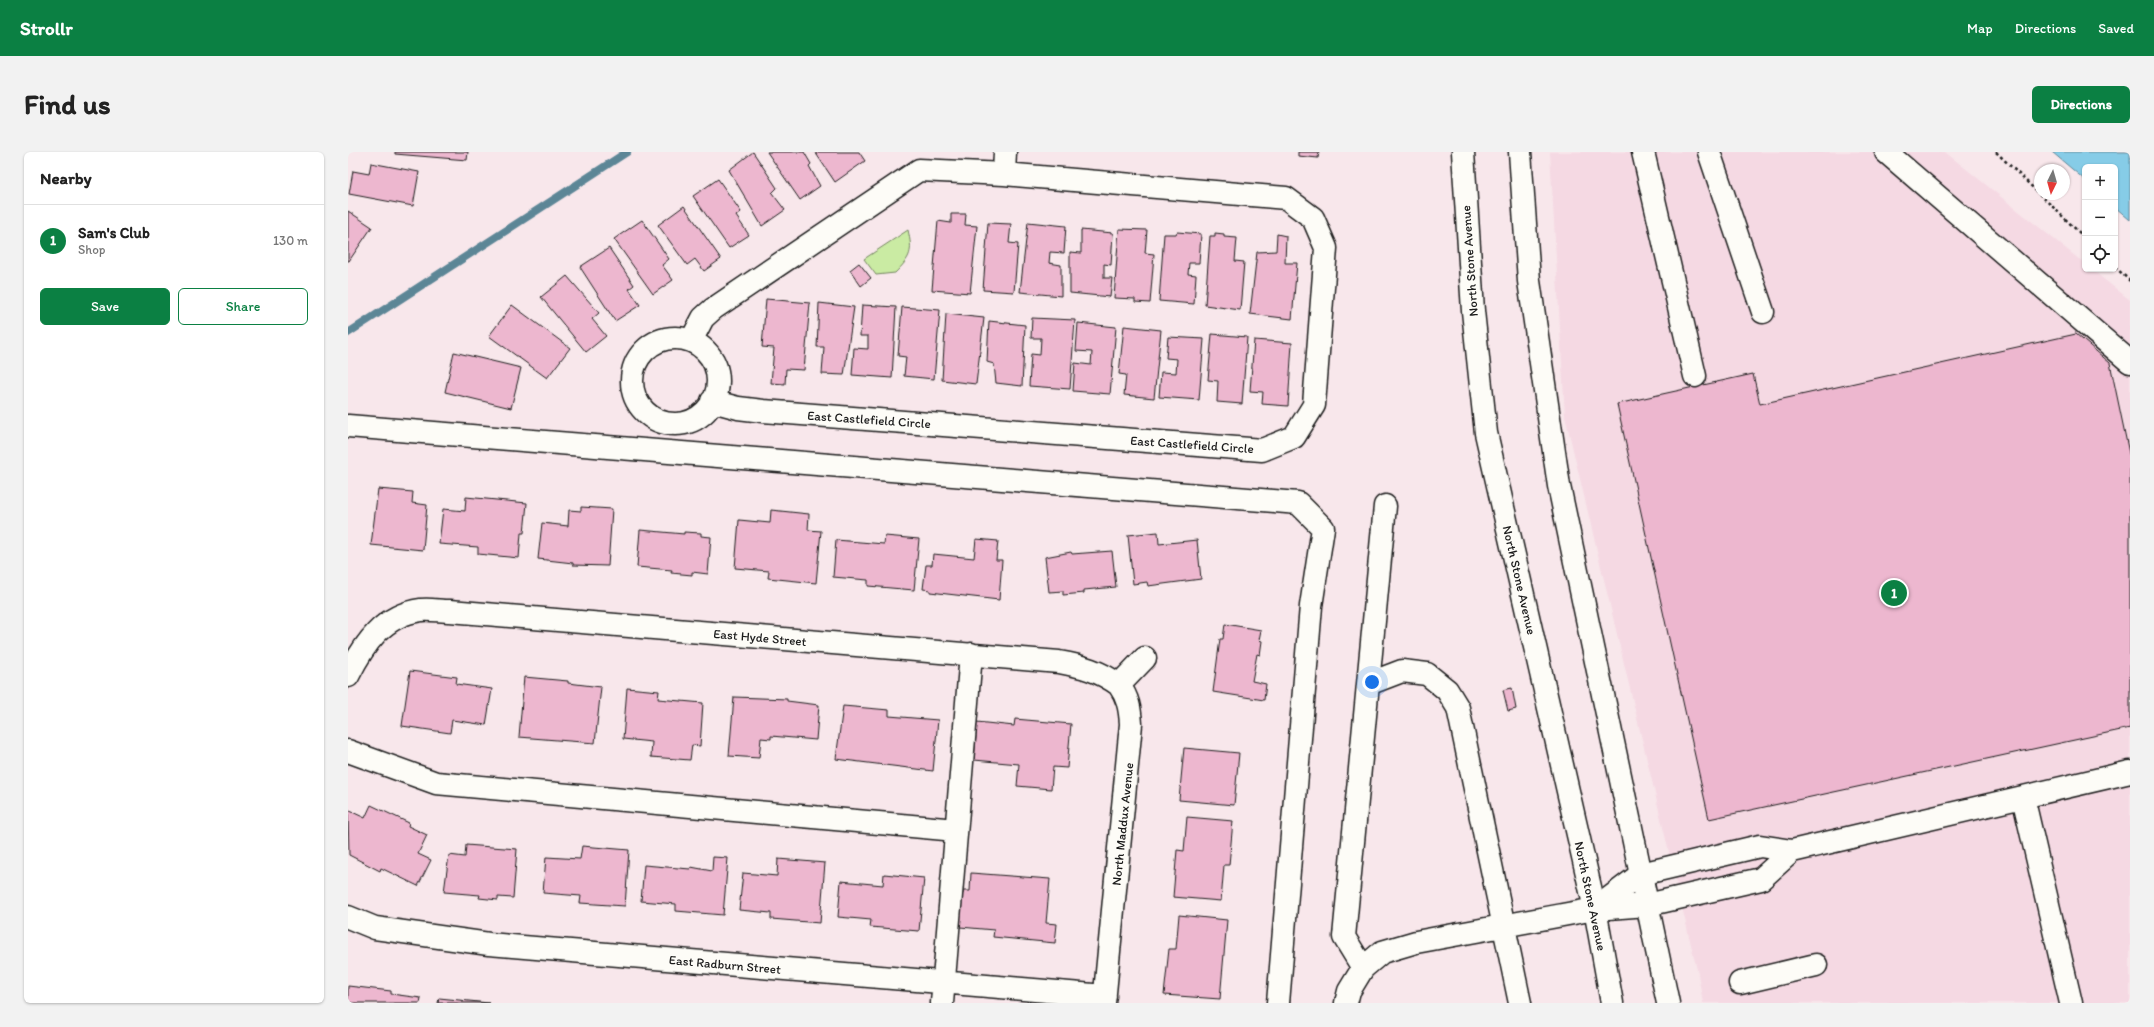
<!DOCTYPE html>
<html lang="en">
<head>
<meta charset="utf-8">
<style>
  :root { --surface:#fff; --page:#f2f2f2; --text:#222; --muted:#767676; --line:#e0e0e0; --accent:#0b8043 }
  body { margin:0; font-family:Itim,sans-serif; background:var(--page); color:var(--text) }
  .controls { position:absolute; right:12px; top:12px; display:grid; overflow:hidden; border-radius:6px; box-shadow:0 1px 3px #0004 }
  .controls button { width:36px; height:36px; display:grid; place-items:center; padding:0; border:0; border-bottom:1px solid var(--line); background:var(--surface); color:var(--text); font:20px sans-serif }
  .compass { position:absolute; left:1686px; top:12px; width:36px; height:36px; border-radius:50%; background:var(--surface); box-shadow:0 1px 3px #0004; rotate:185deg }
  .you { position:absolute; left:1024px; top:530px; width:14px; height:14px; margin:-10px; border:3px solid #fff; border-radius:50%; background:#1a73e8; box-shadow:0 0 0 6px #1a73e833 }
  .badge { display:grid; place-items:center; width:26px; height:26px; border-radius:50%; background:var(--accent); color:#fff; font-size:13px; font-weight:700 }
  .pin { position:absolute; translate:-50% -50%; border:2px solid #fff; box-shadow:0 1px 4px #0006 }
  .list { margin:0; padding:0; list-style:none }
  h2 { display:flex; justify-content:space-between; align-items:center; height:52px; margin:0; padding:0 16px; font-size:17px }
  h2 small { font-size:13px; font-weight:400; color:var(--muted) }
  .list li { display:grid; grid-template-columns:26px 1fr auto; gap:12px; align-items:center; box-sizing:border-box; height:72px; padding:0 16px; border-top:1px solid var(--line) }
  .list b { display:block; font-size:15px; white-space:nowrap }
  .list p { margin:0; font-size:13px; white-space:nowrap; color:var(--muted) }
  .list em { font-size:13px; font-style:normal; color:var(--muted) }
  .actions { display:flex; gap:8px; padding:12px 16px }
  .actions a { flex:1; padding:9px 0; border:1px solid var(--accent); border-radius:6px; text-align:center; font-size:14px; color:var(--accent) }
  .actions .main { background:var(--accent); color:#fff }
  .icon { flex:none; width:22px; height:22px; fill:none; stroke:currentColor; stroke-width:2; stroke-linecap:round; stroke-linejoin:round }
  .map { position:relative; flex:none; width:1782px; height:851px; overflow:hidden; border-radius:6px }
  header { display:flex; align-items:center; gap:24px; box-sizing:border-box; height:56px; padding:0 20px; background:var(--accent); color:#fff }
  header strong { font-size:19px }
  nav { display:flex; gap:22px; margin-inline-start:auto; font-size:14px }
  .intro { display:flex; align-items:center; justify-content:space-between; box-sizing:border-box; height:96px; padding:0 24px }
  h1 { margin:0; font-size:28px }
  .button { padding:10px 18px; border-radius:6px; background:var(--accent); color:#fff; font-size:14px; font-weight:700 }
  main { display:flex; gap:24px; padding:0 24px }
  aside { flex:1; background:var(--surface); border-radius:6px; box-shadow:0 1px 3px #0004 }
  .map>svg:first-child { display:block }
  .built { fill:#f5d9e3 }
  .green { fill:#caeba3; stroke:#738460 }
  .water { fill:#86cce7; stroke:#5c8696 }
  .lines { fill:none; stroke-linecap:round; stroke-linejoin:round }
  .stream { stroke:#5c8696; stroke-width:8 }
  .building { fill:#edb7cf; stroke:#1c1c1c }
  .minor-casing { stroke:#1c1c1c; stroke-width:25 }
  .major-casing { stroke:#1c1c1c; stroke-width:25 }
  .path { stroke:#1c1c1c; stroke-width:2.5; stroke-dasharray:3 3; stroke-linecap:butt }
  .minor { stroke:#fdfcf7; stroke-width:22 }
  .major { stroke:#fdfcf7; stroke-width:22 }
  .labels { text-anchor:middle; stroke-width:4; stroke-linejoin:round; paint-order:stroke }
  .street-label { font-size:13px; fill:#1c1c1c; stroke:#fdfcf7 }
</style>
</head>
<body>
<header>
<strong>Strollr</strong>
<nav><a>Map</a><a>Directions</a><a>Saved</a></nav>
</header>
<div class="intro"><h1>Find us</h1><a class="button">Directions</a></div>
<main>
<aside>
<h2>Nearby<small></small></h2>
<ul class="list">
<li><span class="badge">1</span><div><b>Sam's Club</b><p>Shop</p></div><em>130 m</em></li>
</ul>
<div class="actions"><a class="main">Save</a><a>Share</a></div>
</aside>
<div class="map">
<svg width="1782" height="851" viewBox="0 0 1782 851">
  <rect width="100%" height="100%" fill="#f8e7eb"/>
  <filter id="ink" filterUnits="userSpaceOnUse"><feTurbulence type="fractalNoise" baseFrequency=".025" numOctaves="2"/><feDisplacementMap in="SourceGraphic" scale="8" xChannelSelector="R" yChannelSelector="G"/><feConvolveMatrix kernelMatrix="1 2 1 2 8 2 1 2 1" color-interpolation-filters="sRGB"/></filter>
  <g filter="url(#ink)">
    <path class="built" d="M1202 0H1597L1737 112V117H1743L1782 148V851H1355L1350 822 1217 264Z"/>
    <path class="green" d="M560 78C565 100 563 105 547 121L528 123 516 107Z"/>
    <path class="water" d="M1704 0H1782V68L1767 55V15H1737V28Z"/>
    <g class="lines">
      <path class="stream" d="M0 181 279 0"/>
    </g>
    <path class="building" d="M47 0H120L119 8 47 2Z
      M405 0 429 36 424 41 437 58 414 74 381 18Z
      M419 0H456L463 12 461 14 472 34 452 48Z
      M467 0H511L517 9 487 30Z
      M950 0H971L970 6 950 4Z
      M23 11 71 20 65 54 1 42 5 19 21 22Z
      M370 27 393 60 388 64 401 83 381 96 345 44Z
      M336 54 373 107 356 119 347 107 339 113 310 73Z
      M0 59 24 75 1 109H0Z
      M603 62H618L617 73 629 74 622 141 584 138 590 69 603 71Z
      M294 68 321 107 314 113 325 128 305 142 266 87Z
      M680 70 718 74 716 101 702 100 701 111 713 113V144L672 140Z
      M640 71 663 72 661 91 670 92 666 140 635 138Z
      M771 77 799 78 797 101 806 102 802 151 787 150V147L766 146Z
      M733 78 765 81 763 113 756 112V126H764L762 145 722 141V100L733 101Z
      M829 80 853 82 851 111H841L840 122 848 123 846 152 811 149 816 82H828Z
      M867 81 876 82V85L889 86 887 109 896 110 892 158 857 153 862 84H867Z
      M929 82 938 84 937 111H949L944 167 902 162 909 100 928 99Z
      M261 96 286 133 281 137 292 153 267 169 232 115Z
      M511 111 523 126 513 134 502 118Z
      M219 124 251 161 244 167 258 184 238 200 193 145Z
      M418 147 462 151 456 218 438 217 437 232 423 231 426 196 414 195Z
      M471 151 506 155 496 223 474 222 476 195H469Z
      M164 153 222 196 199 226 141 184Z
      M514 153 548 155 544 226 504 223 506 196 520 197V184H512Z
      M554 155 592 158 586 227 556 224 558 205 550 204Z
      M598 162 636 166 628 232 594 228Z
      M684 166 727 168 722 237 681 234 683 202 692 203 693 186H683Z
      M641 169 677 173 674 234 648 231 646 212 639 210Z
      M730 171 768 175 762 242 725 239 727 211 743 213 744 200 728 199Z
      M776 174 813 178 806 246 776 243 778 223 771 222Z
      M864 182 899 185 894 252 869 250 870 229 860 228Z
      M1728 182 1762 211 1782 306V576L1361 667 1269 252 1405 222 1412 252Z
      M820 185 856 187 851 248 811 245 813 220 828 221 829 207 818 206Z
      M906 188 944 191 940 254 914 252 915 240 902 239Z
      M106 200 173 216 163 256 97 240Z
      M30 337 65 340 64 351 79 353 75 398 23 393Z
      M118 345 179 351 176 381H173L171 406 130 402V395L91 392 95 357 117 359Z
      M233 355 264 357 260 414 225 413V411L190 407 194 371 220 374 221 358 233 359Z
      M423 358 461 362 460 378 473 379 468 431 420 426 421 419 387 416 391 368 422 371Z
      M292 378 336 382V380L353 381V384L363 385 360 422 344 420V423L323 421 324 418 289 415Z
      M810 380 811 392 849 388 853 427 800 434 799 430 785 432 780 383Z
      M537 384 571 387 566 438 520 434V428L485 425 488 388 536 392Z
      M628 387 650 389 648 408H654L651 448 582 440V438L575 437 578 413H584L585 402 626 406Z
      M764 399 768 435 736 438V441L715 443V439L701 440 697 405 723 400 724 402Z
      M877 472 913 478 911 488 914 489 912 503 909 502 904 529 918 532 916 548 865 540 872 487H875Z
      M62 519 109 525 108 532 144 537 138 573 104 568 102 581 54 574Z
      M176 525 220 529V531L253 535 247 591 171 585Z
      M279 536 311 539 310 547 355 551 352 594 344 593 342 608 303 605 304 590 275 587Z
      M1164 536 1168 557 1160 559 1155 538Z
      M386 545 439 547V549L471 553 468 588 423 584V587L413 586 411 606 381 604Z
      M495 554 541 558V564L590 568 585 619 488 607Z
      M667 567 723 572 719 616 705 615 703 637 669 634 671 612 626 608 629 570 666 574Z
      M836 596 891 601 886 653 831 648Z
      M23 653 61 671 60 674 79 683 70 702 83 708 70 734 33 716 32 719 1 703 0 658 17 666Z
      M839 665 885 669 881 713H876L873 749 825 745 829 698 836 699Z
      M118 693 169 697 165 746 150 745V748L131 746 132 743 96 740 101 703 117 705Z
      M234 694 281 698 277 754 232 751 233 744 195 741 198 705 232 707Z
      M365 705 380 706 375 763 328 759V752L293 749 296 713 342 717 343 715 364 719Z
      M430 707 477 711 472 771 423 767V761L391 758 395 721 429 724Z
      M623 721 702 727 698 771 709 772 707 791 645 785 646 778 612 775V773L605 772 608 741 615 742V739H622Z
      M536 722 576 726 571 779 522 775 523 768 490 765 493 729 535 733Z
      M831 763 879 768 872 847 816 843 821 797H828Z
      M0 834 43 839V842L73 846 72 851H0Z
      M91 846 141 851H90Z"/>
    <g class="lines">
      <defs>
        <path id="minor" d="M1295 0 1347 224
          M1361 0 1415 160
          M1538 0 1782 210
          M656 22 657 0
          M284 229a43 43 0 1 1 86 0a43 43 0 1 1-86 0Z
          M343 189 355 166 365 157 571 18 656 22 938 46 965 66 978 96 966 253 946 285 914 298 415 259 390 256 364 249
          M0 274 950 351 975 376 963 454 930 851
          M0 524C16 492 35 463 73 458 83 457 92 459 102 459L711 510C734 514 752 519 771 533
          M1020 532 1037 354
          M0 599 88 631 608 678
          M1675 645 1723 851
          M1247 757 1293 722 1412 694 1444 699 1782 620
          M0 765 27 776 141 792 757 844
          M1015 816 996 785 1020 532 1054 519 1079 522 1099 538 1110 556 1172 851
          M1392 831 1468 813
          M594 851 623 502
          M756 851 783 572C782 556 780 546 771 533L797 506
          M998 851 1001 839 1015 816 1034 800 1068 790 1247 757 1299 753 1413 727 1444 699"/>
        <path id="major" d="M1115 0 1125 159 1138 281 1247 757 1264 851
          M1172 0 1181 129 1211 334 1320 851"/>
      </defs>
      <use href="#minor" class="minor-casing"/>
      <use href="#major" class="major-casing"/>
      <path class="path" d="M1648 0 1737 86
        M1767 115 1782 129"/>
      <use href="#minor" class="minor"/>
      <use href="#major" class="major"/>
    </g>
  </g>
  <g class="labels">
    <g class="street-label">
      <text transform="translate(1121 109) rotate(-94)" y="5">North Stone Avenue</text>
      <text transform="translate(521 267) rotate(4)" y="5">East Castlefield Circle</text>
      <text transform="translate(844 292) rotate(4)" y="5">East Castlefield Circle</text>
      <text transform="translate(1172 428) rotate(77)" y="5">North Stone Avenue</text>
      <text transform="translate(412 485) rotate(5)" y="5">East Hyde Street</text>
      <text transform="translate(774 672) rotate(-84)" y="5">North Maddux Avenue</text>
      <text transform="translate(1243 744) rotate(78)" y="5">North Stone Avenue</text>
      <text transform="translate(377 812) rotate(5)" y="5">East Radburn Street</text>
    </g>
  </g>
</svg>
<div class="controls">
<button>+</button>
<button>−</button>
<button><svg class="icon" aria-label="locate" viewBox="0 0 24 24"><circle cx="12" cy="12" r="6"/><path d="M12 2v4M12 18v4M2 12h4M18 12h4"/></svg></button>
</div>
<svg class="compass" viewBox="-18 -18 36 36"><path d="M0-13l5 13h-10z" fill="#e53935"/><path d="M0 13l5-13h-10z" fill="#767676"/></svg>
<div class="you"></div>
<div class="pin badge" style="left:1546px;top:441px">1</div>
</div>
</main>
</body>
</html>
